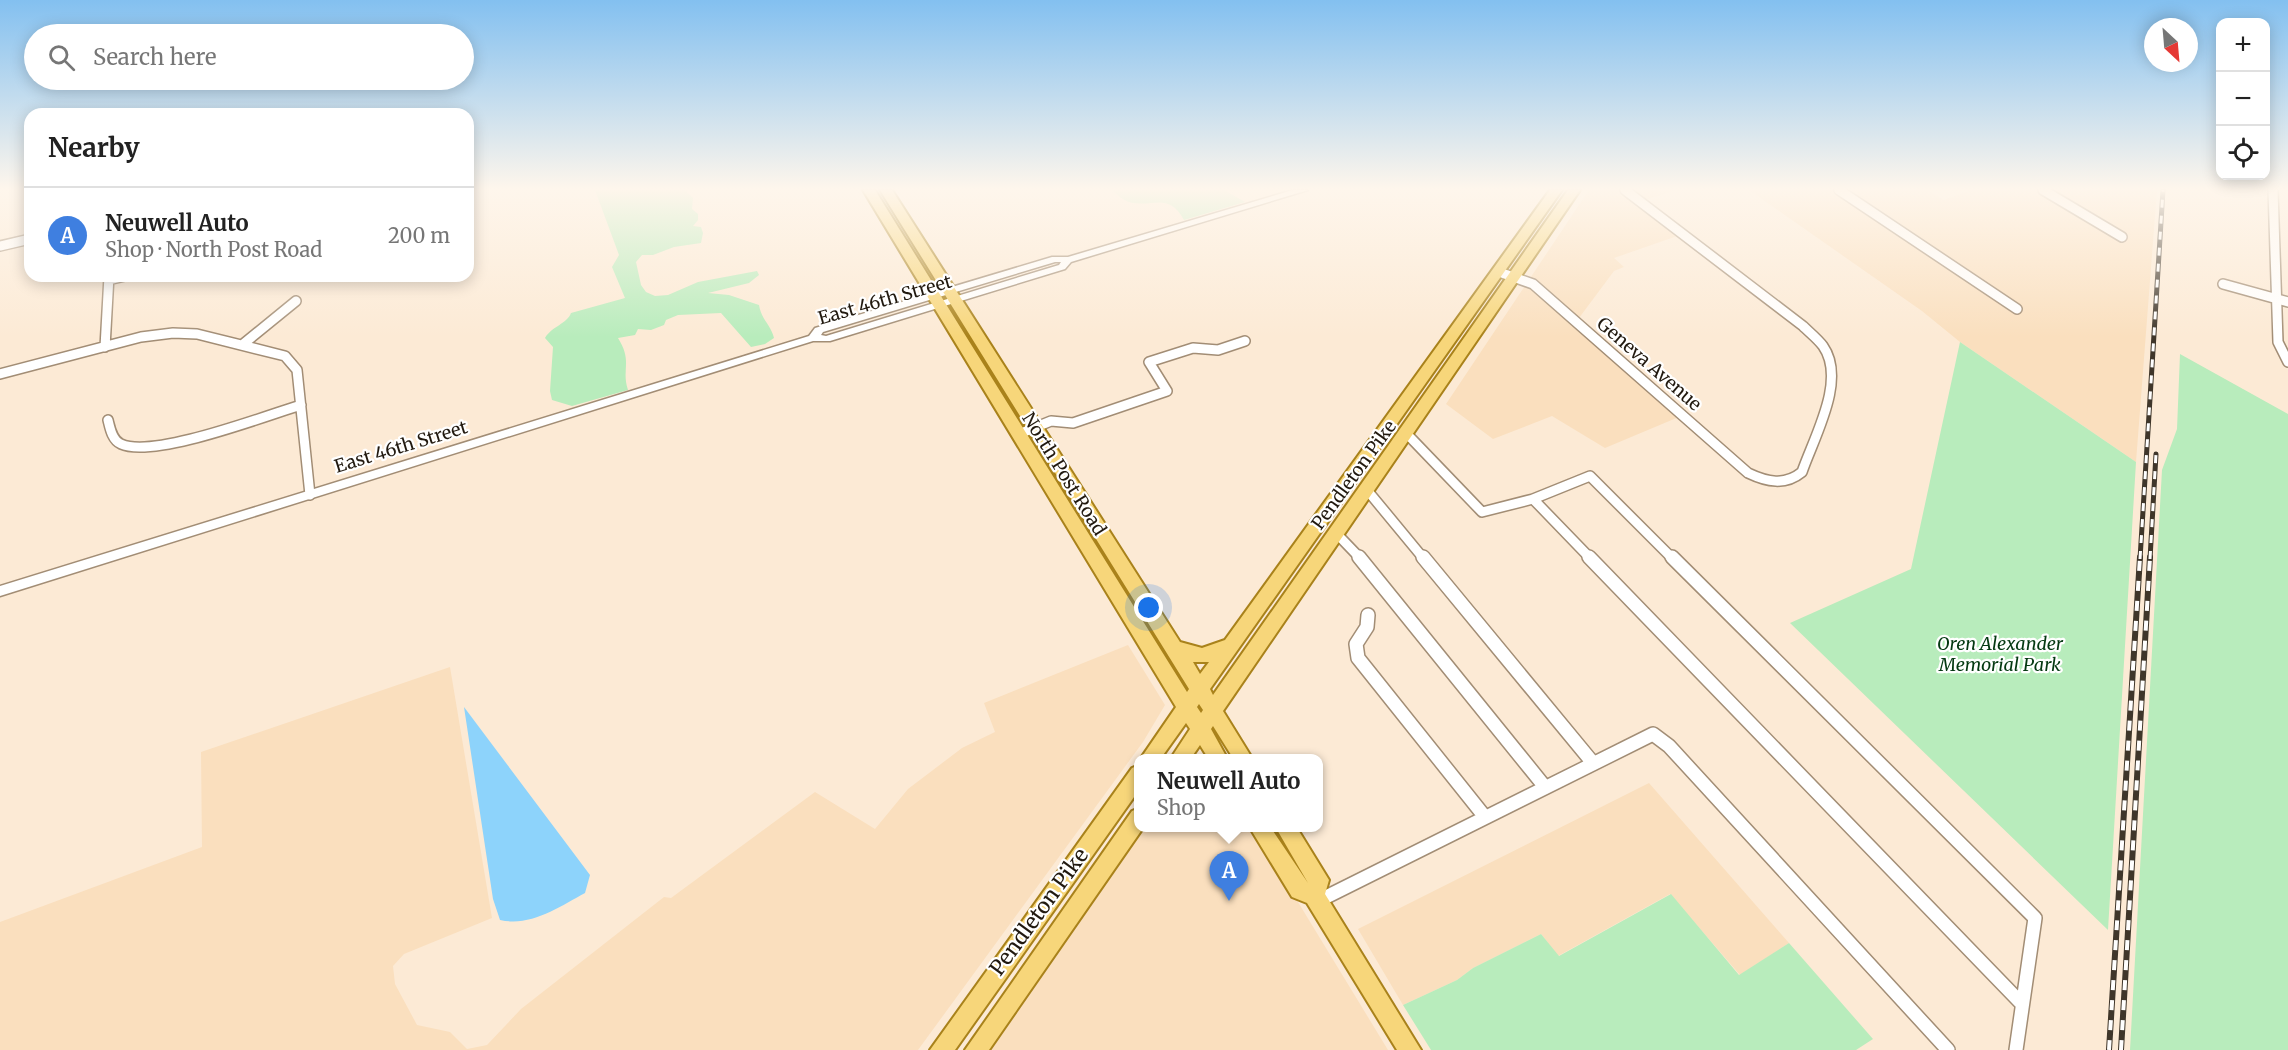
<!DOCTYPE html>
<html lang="en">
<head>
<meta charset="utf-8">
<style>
  :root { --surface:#fff; --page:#f2f2f2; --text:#222; --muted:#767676; --line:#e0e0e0; --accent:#7f40b5 }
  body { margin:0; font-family:Merriweather,serif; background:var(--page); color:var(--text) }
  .controls { position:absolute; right:18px; top:18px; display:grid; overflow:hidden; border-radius:12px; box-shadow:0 3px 15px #0003 }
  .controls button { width:54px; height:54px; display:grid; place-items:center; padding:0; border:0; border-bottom:2px solid var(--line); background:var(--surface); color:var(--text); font:30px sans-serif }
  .compass { position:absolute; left:2144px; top:18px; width:54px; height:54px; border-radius:50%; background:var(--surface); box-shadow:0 3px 15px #0003; rotate:154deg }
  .you { position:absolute; left:1149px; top:608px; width:21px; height:21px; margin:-15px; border:4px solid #fff; border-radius:50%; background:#1a73e8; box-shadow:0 0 0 9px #1a73e833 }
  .badge { display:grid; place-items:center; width:39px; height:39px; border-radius:50%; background:var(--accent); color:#fff; font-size:20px; font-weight:700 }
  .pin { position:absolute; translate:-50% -50px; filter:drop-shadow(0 2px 3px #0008) }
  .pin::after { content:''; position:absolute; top:32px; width:21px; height:18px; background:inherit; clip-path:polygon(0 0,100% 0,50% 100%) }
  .popup { position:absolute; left:1134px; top:754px; width:189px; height:78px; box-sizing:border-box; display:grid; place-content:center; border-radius:12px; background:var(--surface); filter:drop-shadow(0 2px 4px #0005); font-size:20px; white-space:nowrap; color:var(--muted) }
  .popup b { font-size:22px; color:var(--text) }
  .popup::after { content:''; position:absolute; left:50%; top:100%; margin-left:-12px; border:12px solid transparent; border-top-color:var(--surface) }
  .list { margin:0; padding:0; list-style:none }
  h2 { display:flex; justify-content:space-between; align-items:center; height:78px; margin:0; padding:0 24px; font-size:26px }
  h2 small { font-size:20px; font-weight:400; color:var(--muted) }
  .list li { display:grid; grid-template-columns:39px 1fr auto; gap:18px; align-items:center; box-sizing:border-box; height:96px; padding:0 24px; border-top:2px solid var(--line) }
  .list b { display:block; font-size:22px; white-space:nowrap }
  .list p { margin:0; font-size:20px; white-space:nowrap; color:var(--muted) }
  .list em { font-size:20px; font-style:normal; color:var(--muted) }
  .icon { flex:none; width:33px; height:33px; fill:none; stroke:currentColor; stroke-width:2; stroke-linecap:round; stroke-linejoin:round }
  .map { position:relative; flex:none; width:2288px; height:1050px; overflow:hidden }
  .search { position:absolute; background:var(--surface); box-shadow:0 3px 15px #0003; left:24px; top:24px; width:450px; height:66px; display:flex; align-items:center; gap:15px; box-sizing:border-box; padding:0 21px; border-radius:33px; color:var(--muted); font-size:22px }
  .panel { position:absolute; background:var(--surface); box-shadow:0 3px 15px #0003; left:24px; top:108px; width:450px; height:174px; border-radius:18px }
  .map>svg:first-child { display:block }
  .built { fill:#fadfbe }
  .green { fill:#b8ecbc }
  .water { fill:#8dd3fb }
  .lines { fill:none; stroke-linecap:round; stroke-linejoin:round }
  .minor-far1-casing { stroke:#a28d75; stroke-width:12 }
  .minor-casing { stroke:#a28d75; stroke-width:16 }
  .tertiary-casing { stroke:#a28d75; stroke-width:3 }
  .primary-casing { stroke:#a9821b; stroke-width:4 }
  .minor-far1 { stroke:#fff; stroke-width:9 }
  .minor { stroke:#fff; stroke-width:13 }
  .tertiary { fill:#fff; fill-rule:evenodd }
  .primary { fill:#f7d67a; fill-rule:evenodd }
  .rail-far1-casing { stroke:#3f362a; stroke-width:5 }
  .rail-casing { stroke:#3f362a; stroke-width:6 }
  .rail-far1 { stroke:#fff; stroke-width:3; stroke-dasharray:8; stroke-linecap:butt }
  .rail { stroke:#fff; stroke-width:4; stroke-dasharray:10; stroke-linecap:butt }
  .labels { text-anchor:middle; stroke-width:4.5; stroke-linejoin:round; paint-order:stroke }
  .street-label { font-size:18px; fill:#21190f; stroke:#fff }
  .park-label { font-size:18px; font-style:italic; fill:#043911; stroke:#fff }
  .near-street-label { font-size:21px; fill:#21190f; stroke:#fff }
</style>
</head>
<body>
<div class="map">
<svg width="2288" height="1050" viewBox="0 0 2288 1050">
  <rect width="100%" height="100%" fill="#fcead5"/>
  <path class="built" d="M1589 190H1676L1645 200 1686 233 1614 258 1624 267 1614 271 1579 318 1686 414 1605 448 1552 416 1493 439 1446 404Z
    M1749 190H1927L1944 200 1971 190H2157L2136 462 1960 342 1922 311Z
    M1128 645 1165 705 1143 742 918 1050H0V922L202 847 201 752 450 667 492 918 404 954 393 966 395 984 417 1025 450 1032 467 1049 487 1045 521 1009 664 897 671 898 815 792 875 829 908 789 962 748 995 732 984 703Z
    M1649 783 1789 943 1740 975 1670 894 1558 956 1541 934 1473 968 1457 980 1403 1005 1358 929Z
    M1145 828H1253L1388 1050H990Z"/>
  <path class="green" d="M595 190H685L693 198 692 209 698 214V220L693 226 701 227 703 233 701 243 674 247 653 255H642L636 262 641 285 646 292 655 296 668 295 698 282 757 271 759 275 749 283 708 293 729 295 759 305C761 319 771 325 774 338L765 344 751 347 721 313 678 315 666 320 664 325 651 330 638 329 635 335 618 338C633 362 621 369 628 390L572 406 552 400 550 391 553 347 545 338C552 326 567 324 571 313L625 298 612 267 619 255Z
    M1112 190H1224L1245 202 1184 220C1169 193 1156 206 1133 203 1125 202 1117 195 1112 190Z
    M1960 342 2136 462 2108 930 1790 623 1911 569Z
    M2180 354 2288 414V1050H2130L2162 470 2177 429Z
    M1671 894 1739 975 1789 943 1873 1039 1856 1050H1431L1403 1005 1457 980 1473 968 1541 934 1559 956Z"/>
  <path class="water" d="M464 707 590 875 585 893C559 907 531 927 500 920L493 899Z"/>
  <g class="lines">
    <defs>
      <path id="minor-far1" d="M1839 190 2017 309
        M2043 190 2122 237
        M2273 190 2278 342 2288 362
        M0 246 30 239
        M1499 272 1533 284 1748 473C1767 482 1785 486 1802 472 1814 437 1847 380 1823 346 1818 339 1809 332 1803 326L1625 190
        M108 280 125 276
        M2223 284 2288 302
        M242 345 296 301
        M105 347 109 276
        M0 374 141 337 173 333 197 334 285 356 297 370 310 495
        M108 420C110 428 112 440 121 444 153 459 265 416 301 405
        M1406 433 1482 512 1533 499 1590 476 1673 559
        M1019 434 1051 421 1073 423 1167 391 1149 362 1193 348 1218 350 1245 341
        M1367 490 1424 559
        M1533 499 1591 559
        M1336 533 1361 559"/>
      <path id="minor" d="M1359 557 1545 787
        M1423 557 1593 763
        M1589 557 2022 1004
        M1672 557 2035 918 2016 1050
        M1368 615 1367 627 1356 644 1358 658 1485 817
        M1318 901 1653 734 1669 746 1948 1050"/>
      <path id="tertiary" d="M1293 190H1308L1071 262 1065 269 830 341H813L0 596V586L809 336 815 328 1052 257H1068ZM1055 262H1061L1059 265 826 336 821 335 823 332Z"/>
      <path id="primary" d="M863 190H875L1187 692 1189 689 880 190H892L1180 642 1202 648 1225 640 1550 190H1562L1210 689 1213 695 1568 190H1580L1223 711 1252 758H1233L1213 726 1211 729 1227 758H1208L1200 745 1191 758H1171L1190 729 1186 723 1161 758H1141L1176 707ZM1193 662H1209L1200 674ZM1199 704 1203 710 1201 713 1197 707Z
        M1139 765V790L955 1050H930L1132 768Z
        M1139 808V828H1143L989 1050H965L1132 811Z
        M1250 828H1271L1308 883 1276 828H1297L1329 880 1325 894 1421 1050H1397L1307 903 1292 897Z"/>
    </defs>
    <use href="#minor-far1" class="minor-far1-casing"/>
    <use href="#minor" class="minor-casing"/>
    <use href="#tertiary" class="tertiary-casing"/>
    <use href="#primary" class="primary-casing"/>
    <use href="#minor-far1" class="minor-far1"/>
    <use href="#minor" class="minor"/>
    <use href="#tertiary" class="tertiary"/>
    <use href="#primary" class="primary"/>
    <defs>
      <path id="rail-far1" d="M2140 559 2163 190
        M2150 559 2156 454"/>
      <path id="rail" d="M2109 1050 2140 557
        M2121 1050 2150 557"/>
    </defs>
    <use href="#rail-far1" class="rail-far1-casing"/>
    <use href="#rail" class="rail-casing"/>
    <use href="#rail-far1" class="rail-far1"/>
    <use href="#rail" class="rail"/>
  </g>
  <linearGradient id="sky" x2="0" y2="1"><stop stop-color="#83c0f0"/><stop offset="0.56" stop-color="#fef6ec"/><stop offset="1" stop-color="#fef6ec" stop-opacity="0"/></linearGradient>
  <rect width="2288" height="337" fill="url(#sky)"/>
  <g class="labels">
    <g class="street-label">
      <text transform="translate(885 300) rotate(-16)" y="6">East 46th Street</text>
      <text transform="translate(1649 364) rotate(41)" y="6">Geneva Avenue</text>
      <text transform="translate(401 447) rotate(-17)" y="6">East 46th Street</text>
      <text transform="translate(1064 474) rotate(58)" y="6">North Post Road</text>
      <text transform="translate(1354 475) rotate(-54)" y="6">Pendleton Pike</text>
    </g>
    <g class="park-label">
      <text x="2000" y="650">Oren Alexander<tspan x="2000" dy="21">Memorial Park</tspan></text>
    </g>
    <g class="near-street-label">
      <text transform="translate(1039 912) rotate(-54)" y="7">Pendleton Pike</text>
    </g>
  </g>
</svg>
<div class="controls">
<button>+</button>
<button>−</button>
<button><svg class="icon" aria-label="locate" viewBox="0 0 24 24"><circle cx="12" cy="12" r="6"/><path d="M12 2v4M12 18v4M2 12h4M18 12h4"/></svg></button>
</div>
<svg class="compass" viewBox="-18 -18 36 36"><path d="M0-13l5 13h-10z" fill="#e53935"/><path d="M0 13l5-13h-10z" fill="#767676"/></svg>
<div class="you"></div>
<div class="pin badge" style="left:1229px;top:901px;background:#3f7fe0">A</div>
<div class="popup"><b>Neuwell Auto</b>Shop</div>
<div class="search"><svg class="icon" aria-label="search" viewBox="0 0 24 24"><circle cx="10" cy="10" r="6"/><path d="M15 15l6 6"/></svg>Search here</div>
<section class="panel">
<h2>Nearby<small></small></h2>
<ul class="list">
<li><span class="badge" style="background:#3f7fe0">A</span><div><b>Neuwell Auto</b><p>Shop · North Post Road</p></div><em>200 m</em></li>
</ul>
</section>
</div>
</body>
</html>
